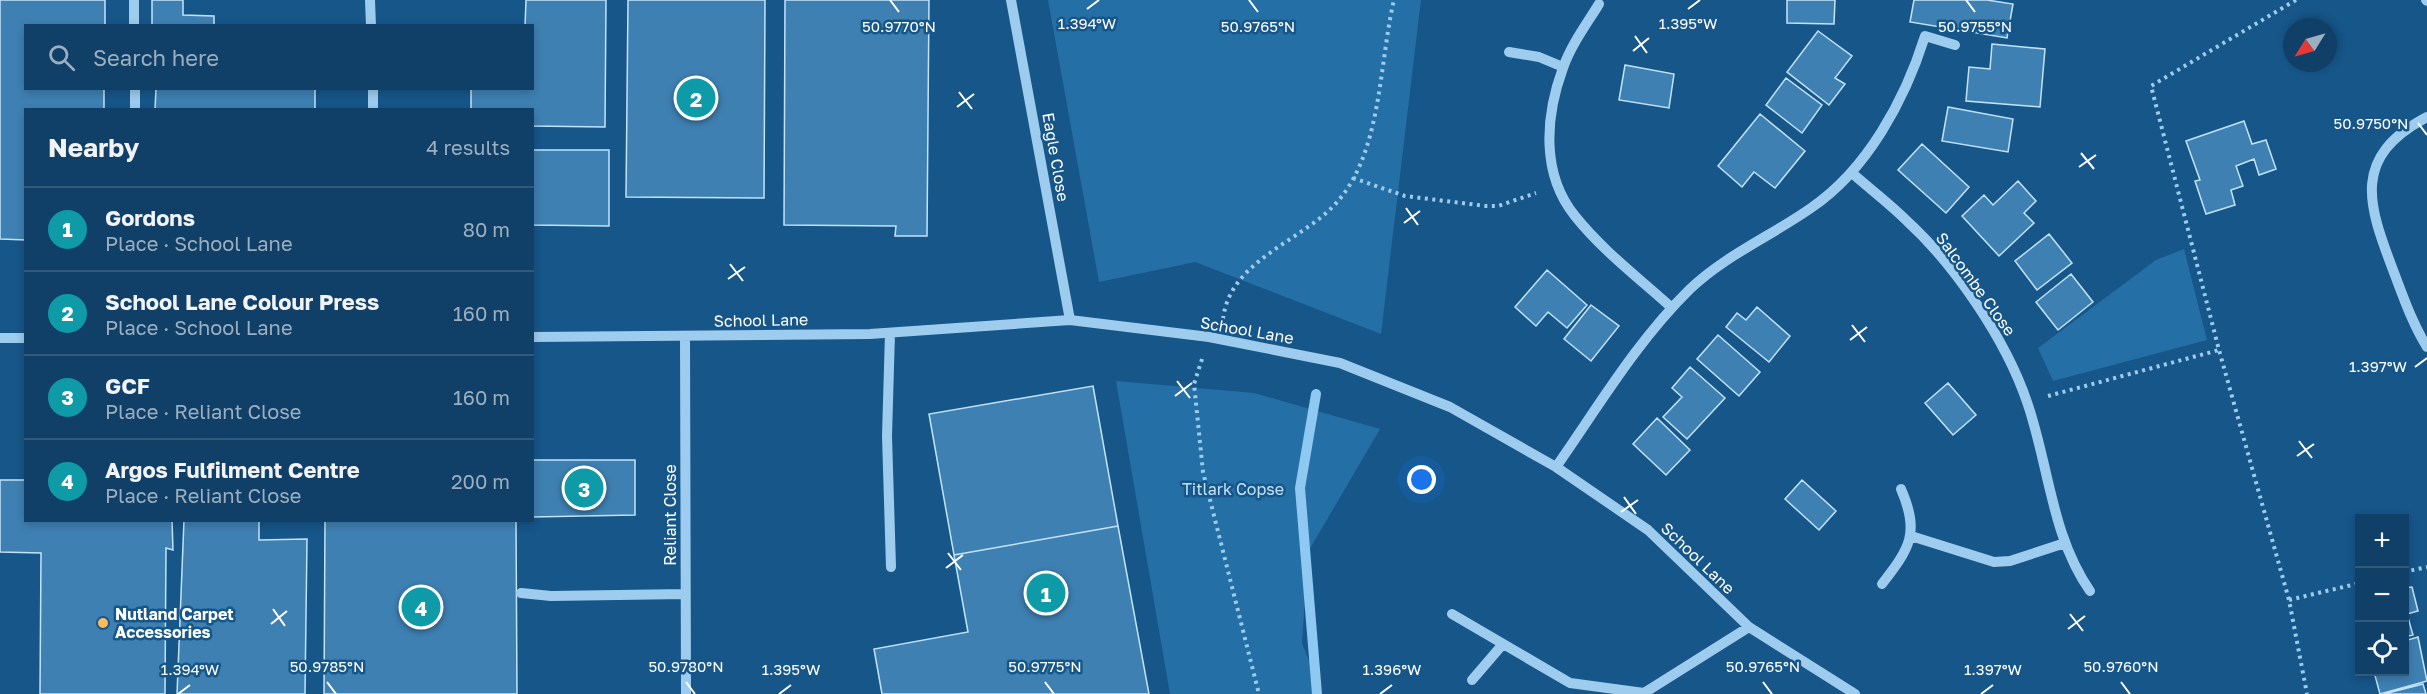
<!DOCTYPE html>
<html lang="en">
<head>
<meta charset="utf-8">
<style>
  :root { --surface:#104067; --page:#1e4b70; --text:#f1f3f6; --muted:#9cafc0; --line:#30597b; --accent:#90b9f0 }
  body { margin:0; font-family:"Golos Text",sans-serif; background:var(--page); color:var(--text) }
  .controls { position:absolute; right:18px; bottom:18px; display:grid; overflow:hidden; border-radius:0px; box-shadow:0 3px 9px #0003 }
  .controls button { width:54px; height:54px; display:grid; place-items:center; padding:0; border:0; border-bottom:2px solid var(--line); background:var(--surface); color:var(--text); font:30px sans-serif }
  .compass { position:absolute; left:2283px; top:18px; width:54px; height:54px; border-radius:50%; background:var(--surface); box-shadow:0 3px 9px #0003; rotate:233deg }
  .you { position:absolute; left:1422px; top:480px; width:21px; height:21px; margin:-15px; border:4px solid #fff; border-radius:50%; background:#1a73e8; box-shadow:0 0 0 9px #1a73e833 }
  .badge { display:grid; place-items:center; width:39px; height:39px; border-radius:50%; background:var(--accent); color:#fff; font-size:20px; font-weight:700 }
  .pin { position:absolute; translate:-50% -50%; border:3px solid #fff; box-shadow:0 2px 6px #0006 }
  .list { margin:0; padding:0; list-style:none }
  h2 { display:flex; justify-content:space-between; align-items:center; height:78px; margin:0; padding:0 24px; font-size:26px }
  h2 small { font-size:20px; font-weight:400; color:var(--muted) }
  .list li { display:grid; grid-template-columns:39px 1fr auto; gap:18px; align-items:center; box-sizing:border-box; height:84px; padding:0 24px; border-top:2px solid var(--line) }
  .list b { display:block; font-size:22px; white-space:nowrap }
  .list p { margin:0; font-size:20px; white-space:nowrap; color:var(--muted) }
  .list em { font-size:20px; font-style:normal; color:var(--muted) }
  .icon { flex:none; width:33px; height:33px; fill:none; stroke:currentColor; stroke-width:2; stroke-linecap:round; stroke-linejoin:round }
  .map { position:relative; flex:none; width:2427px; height:694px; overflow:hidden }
  .search { position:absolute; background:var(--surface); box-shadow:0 3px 9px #0003; left:24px; top:24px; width:510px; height:66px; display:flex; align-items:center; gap:15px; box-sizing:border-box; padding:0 21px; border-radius:0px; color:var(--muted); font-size:22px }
  .panel { position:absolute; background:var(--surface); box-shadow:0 3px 9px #0003; left:24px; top:108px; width:510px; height:414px; border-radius:0px }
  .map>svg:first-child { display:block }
  .green { fill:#256fa7 }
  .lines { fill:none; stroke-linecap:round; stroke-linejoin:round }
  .stream { stroke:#8fc9f1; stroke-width:10 }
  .building { fill:#3e80b2; stroke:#c3e3fb; stroke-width:1.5 }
  .path { stroke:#9dccee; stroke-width:4; stroke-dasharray:3 4.5; stroke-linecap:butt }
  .minor { stroke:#9dccee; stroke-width:10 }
  .ticks { fill:none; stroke:#fff; stroke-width:2 }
  .poi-dot { fill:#ffbb5b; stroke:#165689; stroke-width:2 }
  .labels { text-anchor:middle; stroke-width:5; stroke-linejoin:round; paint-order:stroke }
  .street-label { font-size:16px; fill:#fff; stroke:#165689 }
  .park-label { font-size:16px; fill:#c3e3fb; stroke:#165689 }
  .poi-label { font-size:16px; font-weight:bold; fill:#fff; stroke:#165689; text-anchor:start }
  .ticks-label { font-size:15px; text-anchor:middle; fill:#fff; stroke:#165689; stroke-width:5; stroke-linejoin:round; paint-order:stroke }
</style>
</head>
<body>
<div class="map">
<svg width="2427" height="694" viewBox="0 0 2427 694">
  <rect width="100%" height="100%" fill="#165689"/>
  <path class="green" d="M1048 0H1421L1381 334 1195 262 1099 282Z
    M2184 249 2207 340 2053 381 2038 348 2156 260Z
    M1116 381 1254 393 1380 429 1308 552 1302 643 1322 694H1170Z"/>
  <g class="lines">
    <path class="stream" d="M1316 394 1300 488 1317 694"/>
  </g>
  <path class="building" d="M0 0H105V26H26V88H104V110H26V240L0 239Z
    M152 0H183V15L214 16V26H152Z
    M526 0H606L605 127 532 126V110H471V88H532V26H525Z
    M628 0H765L764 198 626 197Z
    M785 0H929L927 236H895L896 226 784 225Z
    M1787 0H1835L1834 24 1787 23Z
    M1914 0H1987L2013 4 2007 38 1910 22Z
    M1818 31 1852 56 1835 78 1845 84 1829 105 1787 72Z
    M1992 44 2045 49 2040 107 1966 101 1969 67 1990 69Z
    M1625 65 1674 74 1669 108 1619 100Z
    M1786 78 1822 105 1802 133 1766 105Z
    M156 88H315V110H155Z
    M1948 107 2013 119 2008 152 1942 141Z
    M1760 114 1805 151 1775 188 1754 172 1742 187 1718 166Z
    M2244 121 2252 144 2266 140 2276 169 2259 175 2254 159 2236 166 2243 186 2231 190 2235 205 2206 214 2195 181 2200 180 2186 141Z
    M1922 144 1969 187 1946 213 1898 170Z
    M532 150H609V226L532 225Z
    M2018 181 2036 201 2024 213 2034 223 1999 256 1962 216 1984 195 1993 205Z
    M2049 234 2072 263 2037 290 2015 261Z
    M1547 270 1587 305 1567 328 1548 312 1536 326 1515 307Z
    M2071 274 2093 302 2058 330 2036 302Z
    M1591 305 1619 326 1591 361 1564 339Z
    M1757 307 1790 336 1769 362 1726 327 1737 313 1746 320Z
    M1718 335 1760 372 1739 396 1697 359Z
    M1690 367 1725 398 1687 439 1663 417 1682 397 1672 388Z
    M1948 383 1976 415 1953 435 1925 403Z
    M1093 386 1118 526 954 555 929 414Z
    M1657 418 1690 450 1666 475 1633 444Z
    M532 460H635V515L532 517Z
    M0 480H26V520H172L173 550 166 548 165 694H40L41 553 0 552Z
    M1802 480 1836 511 1819 530 1785 499Z
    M184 520H259V540L307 539 305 694H177Z
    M325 520H516L517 694H324Z
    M1118 526 1149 694H882L874 649 968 632 954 555Z
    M2412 587 2418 611 2407 614 2413 635 2404 637V588Z
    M2418 637 2427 681 2380 694 2374 672H2404V641Z
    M2423 684 2426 694H2384Z"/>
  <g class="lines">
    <path class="path" d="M2296 0 2151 86 2219 350 2289 600 2307 694
      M1353 178 1405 196 1486 206H1498L1536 193
      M1223 319C1230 259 1304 241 1338 201 1382 150 1379 63 1394 0
      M1202 359 1194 384 1203 472 1259 694
      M2048 396 2219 350
      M2404 572 2427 567
      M2289 600 2360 583"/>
    <path class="minor" d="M134 0V26
      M370 0 371 26
      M1011 0 1070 320
      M2426 0 2427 1
      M1599 4C1586 25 1571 45 1563 68 1545 117 1541 174 1575 216 1602 250 1640 279 1672 308
      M1509 52 1539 57 1563 67
      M135 88V110
      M373 88V110
      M2427 117C2351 157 2368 204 2393 270 2403 296 2412 323 2427 347
      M1852 173C1870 189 1890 204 1907 221 1955 265 2006 340 2027 402 2049 465 2051 535 2090 591
      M890 333 887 436 891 567
      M685 336 686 694
      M532 337 870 334 1070 320 1209 337 1340 363 1450 407 1556 467 1648 530 1749 627 1855 694
      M0 338H26
      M1556 467C1598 407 1637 341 1690 289 1726 255 1771 236 1811 208 1867 170 1905 100 1925 36L1955 45
      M1911 536 1994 562 2010 561 2065 543
      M1882 584C1910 548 1920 533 1901 489
      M521 593 551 596 685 594
      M1452 614 1570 683 1644 693 1749 627
      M1472 680 1503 644"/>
  </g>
  <path class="ticks" d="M890 0 899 12M1249 0 1258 12M1966 0 1975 12M1087 9 1099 0M1688 9 1700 0M1635 36 1647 53M1633 51 1649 38M959 92 972 109M957 107 974 94M2418 123 2427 135M2081 153 2094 169M2079 167 2096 155M1406 208 1418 225M1404 223 1420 211M730 264 743 281M728 279 745 267M1852 325 1865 342M1850 340 1867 327M2415 367 2427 358M1177 381 1190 398M1175 396 1192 383M2299 441 2312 458M2297 456 2314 444M1624 497 1636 514M1621 512 1638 500M948 553 961 570M946 568 963 555M273 609 285 626M2070 614 2083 631M271 624 287 611M2068 629 2085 616M327 682 336 694M686 682 695 694M1045 682 1054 694M1763 682 1772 694M2121 682 2130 694M178 694 190 685M779 694 791 685M1380 694 1392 685M1981 694 1993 685"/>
  <circle class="poi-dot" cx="103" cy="623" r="6"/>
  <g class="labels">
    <g class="street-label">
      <text transform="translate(1056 157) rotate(80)" y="6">Eagle Close</text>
      <text transform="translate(1976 284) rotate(54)" y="6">Salcombe Close</text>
      <text transform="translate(761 320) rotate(-1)" y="6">School Lane</text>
      <text transform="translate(1247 330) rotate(10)" y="6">School Lane</text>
      <text transform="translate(670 515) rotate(-90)" y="6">Reliant Close</text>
      <text transform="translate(1698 558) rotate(44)" y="6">School Lane</text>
    </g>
    <g class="park-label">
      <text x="1233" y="495">Titlark Copse</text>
    </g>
    <g class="poi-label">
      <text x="115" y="620">Nutland Carpet<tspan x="115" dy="18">Accessories</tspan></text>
    </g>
  </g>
  <g class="ticks-label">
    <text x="1087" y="29">1.394°W</text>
    <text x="1688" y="29">1.395°W</text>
    <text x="899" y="32">50.9770°N</text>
    <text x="1258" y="32">50.9765°N</text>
    <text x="1975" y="32">50.9755°N</text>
    <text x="2371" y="129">50.9750°N</text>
    <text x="2378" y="372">1.397°W</text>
    <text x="327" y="672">50.9785°N</text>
    <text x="686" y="672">50.9780°N</text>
    <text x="1045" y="672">50.9775°N</text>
    <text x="1763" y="672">50.9765°N</text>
    <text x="2121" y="672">50.9760°N</text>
    <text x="190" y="675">1.394°W</text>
    <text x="791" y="675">1.395°W</text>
    <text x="1392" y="675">1.396°W</text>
    <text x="1993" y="675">1.397°W</text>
  </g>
</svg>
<div class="controls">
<button>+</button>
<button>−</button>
<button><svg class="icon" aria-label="locate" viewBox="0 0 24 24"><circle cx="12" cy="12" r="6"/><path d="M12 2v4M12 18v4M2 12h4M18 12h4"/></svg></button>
</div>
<svg class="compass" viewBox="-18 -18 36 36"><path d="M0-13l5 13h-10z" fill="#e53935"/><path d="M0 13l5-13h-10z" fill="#9cafc0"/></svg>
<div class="you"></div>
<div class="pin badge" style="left:1046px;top:593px;background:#0f9aa8">1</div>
<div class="pin badge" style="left:696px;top:98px;background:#0f9aa8">2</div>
<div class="pin badge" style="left:584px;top:488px;background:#0f9aa8">3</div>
<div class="pin badge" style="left:421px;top:607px;background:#0f9aa8">4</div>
<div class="search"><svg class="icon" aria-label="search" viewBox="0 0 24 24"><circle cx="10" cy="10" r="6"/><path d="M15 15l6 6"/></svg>Search here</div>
<section class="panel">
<h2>Nearby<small>4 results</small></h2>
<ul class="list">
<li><span class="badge" style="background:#0f9aa8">1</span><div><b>Gordons</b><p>Place · School Lane</p></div><em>80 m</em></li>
<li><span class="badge" style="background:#0f9aa8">2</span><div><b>School Lane Colour Press</b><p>Place · School Lane</p></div><em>160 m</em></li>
<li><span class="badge" style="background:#0f9aa8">3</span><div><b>GCF</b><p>Place · Reliant Close</p></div><em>160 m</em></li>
<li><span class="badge" style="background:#0f9aa8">4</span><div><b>Argos Fulfilment Centre</b><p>Place · Reliant Close</p></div><em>200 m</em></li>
</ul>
</section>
</div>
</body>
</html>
